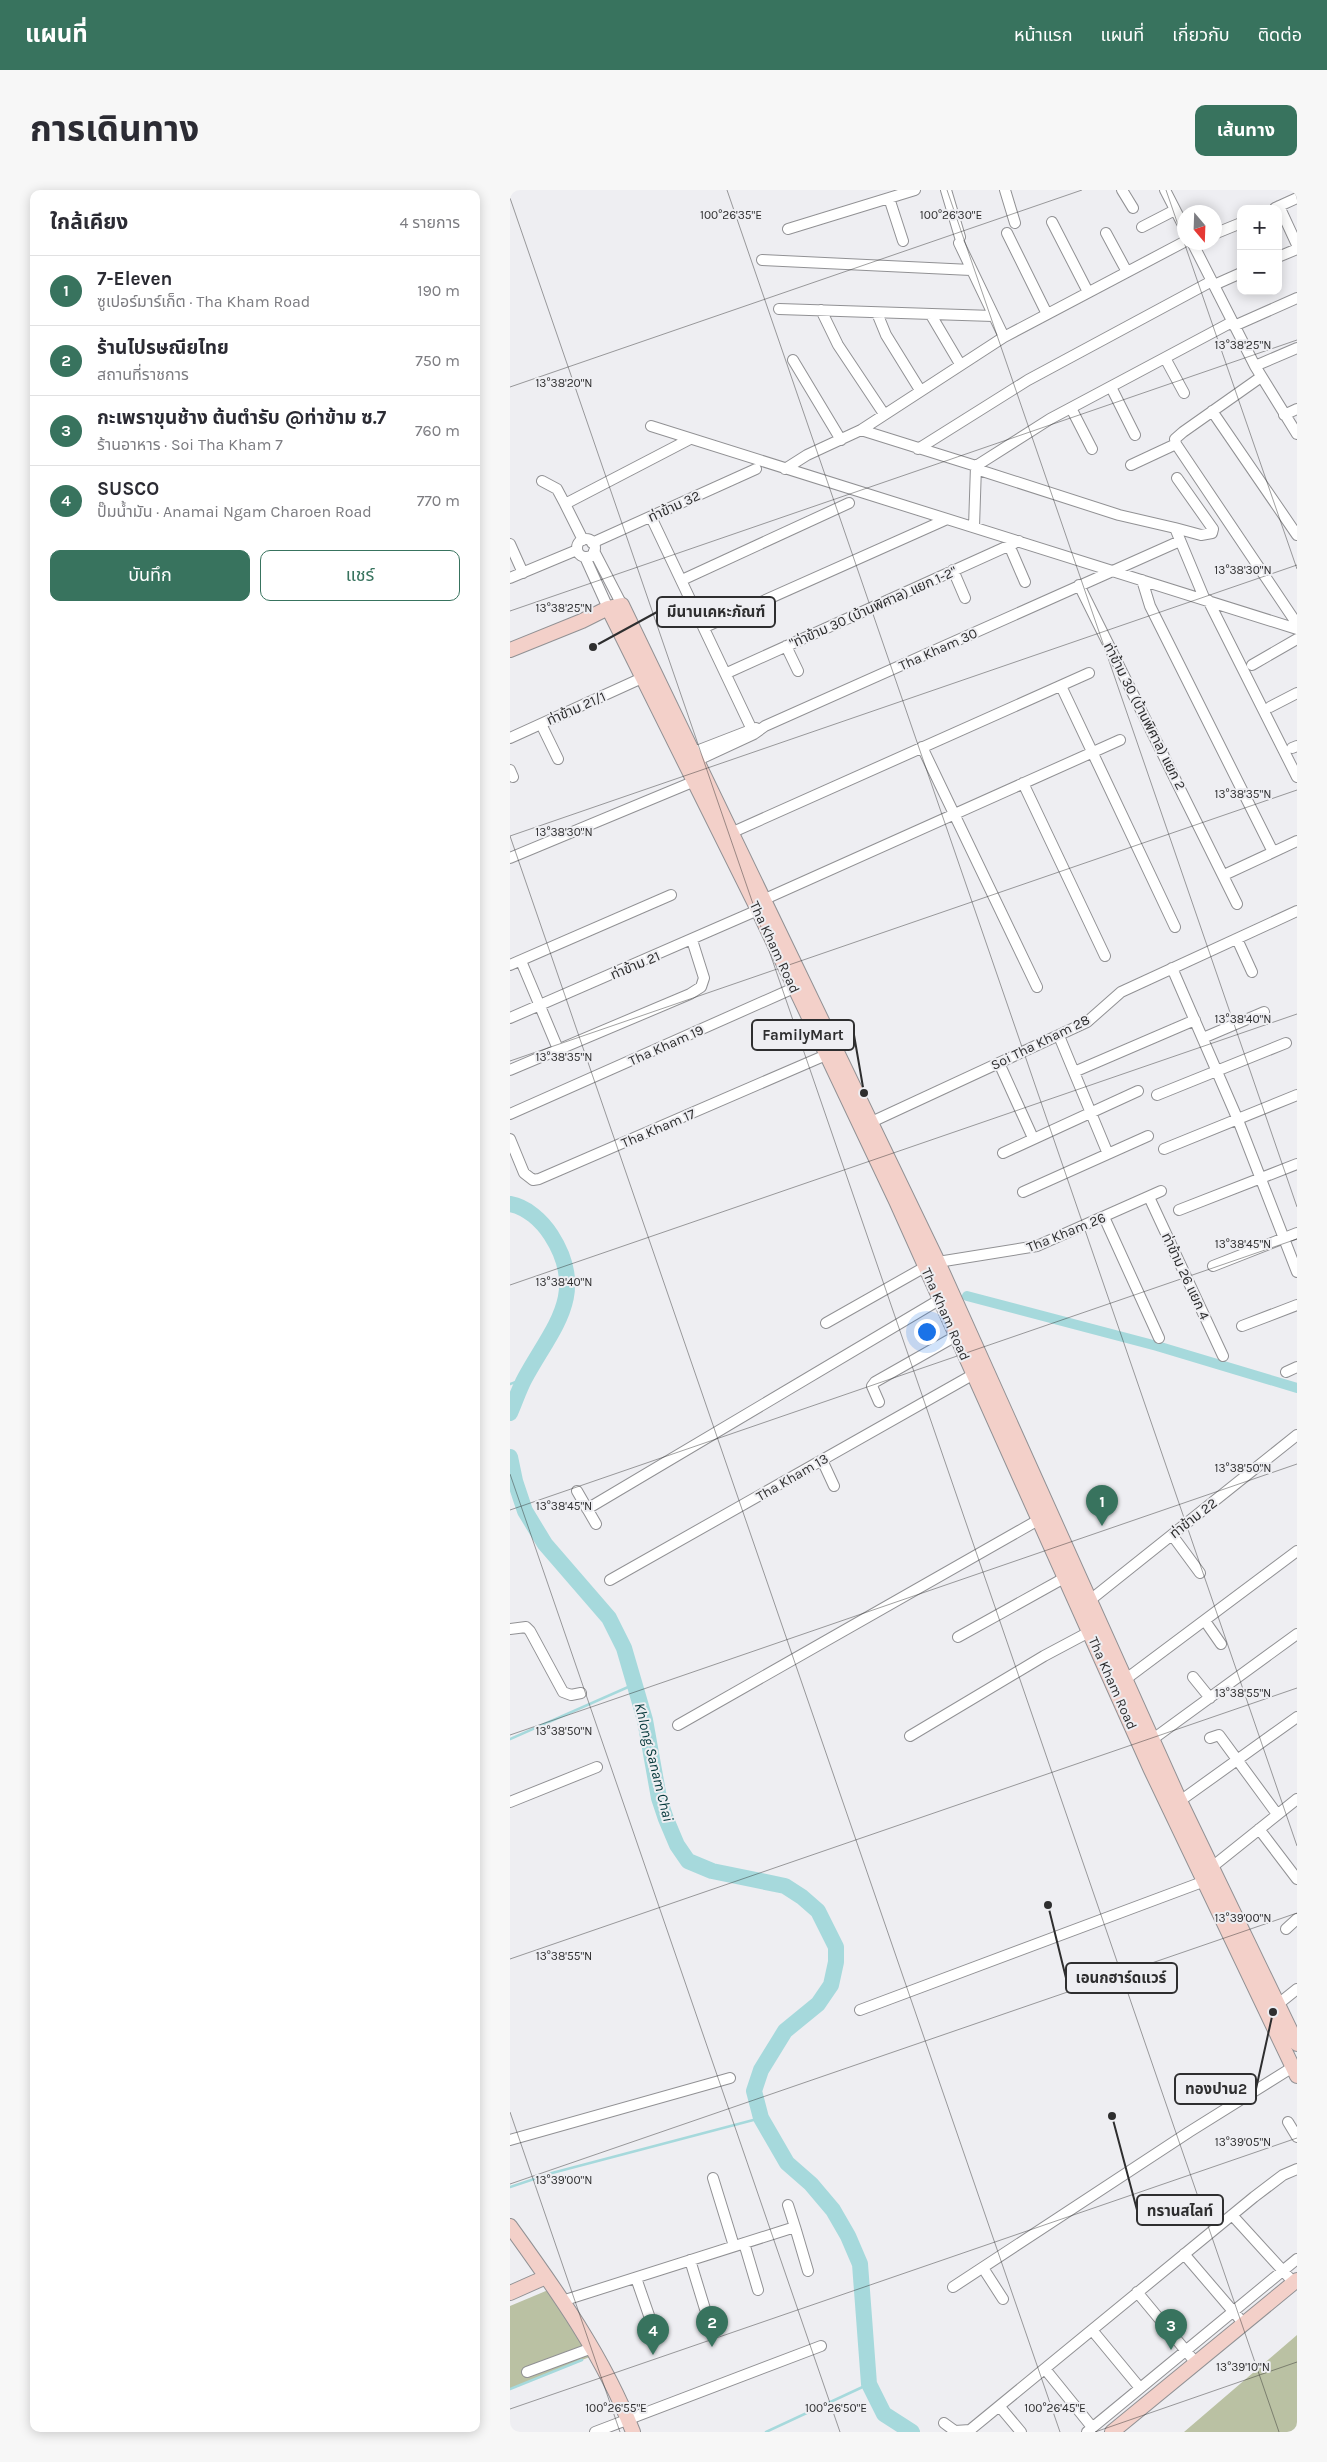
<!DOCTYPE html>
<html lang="th">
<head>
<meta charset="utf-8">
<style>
  :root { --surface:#fff; --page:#f7f7f7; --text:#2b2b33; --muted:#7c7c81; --line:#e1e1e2; --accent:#38735e }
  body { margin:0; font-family:Karla,"Noto Sans Thai",sans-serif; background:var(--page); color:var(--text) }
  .controls { position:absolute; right:15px; top:15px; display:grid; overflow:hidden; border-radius:10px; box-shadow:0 2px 12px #0003 }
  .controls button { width:45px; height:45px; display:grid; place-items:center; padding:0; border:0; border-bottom:1px solid var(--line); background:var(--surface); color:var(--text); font:25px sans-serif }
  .compass { position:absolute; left:667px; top:15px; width:45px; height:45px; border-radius:50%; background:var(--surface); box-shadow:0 2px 12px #0003; rotate:161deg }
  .you { position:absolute; left:416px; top:1141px; width:18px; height:18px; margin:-12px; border:4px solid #fff; border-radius:50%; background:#1a73e8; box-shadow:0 0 0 8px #1a73e833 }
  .badge { display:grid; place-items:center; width:32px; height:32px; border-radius:50%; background:var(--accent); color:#fff; font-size:16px; font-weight:700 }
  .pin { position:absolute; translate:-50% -41px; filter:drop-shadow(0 1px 2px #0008) }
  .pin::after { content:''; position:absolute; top:26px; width:18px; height:15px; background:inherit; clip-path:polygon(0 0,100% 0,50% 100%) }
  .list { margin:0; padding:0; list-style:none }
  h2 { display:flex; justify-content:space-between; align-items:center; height:65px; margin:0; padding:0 20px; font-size:21px }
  h2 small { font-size:16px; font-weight:400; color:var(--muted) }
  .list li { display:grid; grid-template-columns:32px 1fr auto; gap:15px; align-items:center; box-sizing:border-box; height:70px; padding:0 20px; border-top:1px solid var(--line) }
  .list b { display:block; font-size:19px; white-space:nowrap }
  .list p { margin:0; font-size:16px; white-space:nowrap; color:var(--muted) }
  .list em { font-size:16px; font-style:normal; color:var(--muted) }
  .actions { display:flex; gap:10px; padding:15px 20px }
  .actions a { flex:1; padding:11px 0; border:1px solid var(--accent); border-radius:10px; text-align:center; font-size:18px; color:var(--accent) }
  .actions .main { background:var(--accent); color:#fff }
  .map { position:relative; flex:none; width:787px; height:2242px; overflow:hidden; border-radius:10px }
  header { display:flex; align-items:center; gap:30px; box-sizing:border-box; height:70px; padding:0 25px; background:var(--accent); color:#fff }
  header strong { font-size:24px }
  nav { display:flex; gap:28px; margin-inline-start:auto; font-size:18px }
  .intro { display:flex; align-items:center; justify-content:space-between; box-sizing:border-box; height:120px; padding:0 30px }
  h1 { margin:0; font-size:35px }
  .button { padding:12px 22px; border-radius:10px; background:var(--accent); color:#fff; font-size:18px; font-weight:700 }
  main { display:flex; gap:30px; padding:0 30px }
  aside { flex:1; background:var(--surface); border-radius:10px; box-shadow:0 2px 12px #0003 }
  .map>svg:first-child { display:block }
  .green { fill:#bac1a3 }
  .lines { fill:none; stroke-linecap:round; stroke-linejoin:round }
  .stream { stroke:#a6d9dc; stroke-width:2.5 }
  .canal { stroke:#a6d9dc; stroke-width:10 }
  .river { stroke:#a6d9dc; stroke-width:16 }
  .street-casing { stroke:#919194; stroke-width:12 }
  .secondary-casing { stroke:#919194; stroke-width:16 }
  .street { stroke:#fff; stroke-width:10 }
  .secondary { stroke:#f3d0c9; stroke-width:14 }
  .ticks { fill:none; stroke:#2e2e2f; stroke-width:1; stroke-opacity:0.45 }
  .labels { text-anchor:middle; stroke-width:4; stroke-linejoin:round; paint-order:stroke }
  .street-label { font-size:14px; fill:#2e2e2f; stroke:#eeeef2 }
  .water-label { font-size:15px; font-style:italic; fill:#033639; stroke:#eeeef2 }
  .ticks-label { font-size:12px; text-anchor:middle; fill:#2e2e2f; stroke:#eeeef2; stroke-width:4; stroke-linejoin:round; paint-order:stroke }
  .leader { fill:none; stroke:#2e2e2f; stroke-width:2 }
  .callout-dot { fill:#2e2e2f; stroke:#eeeef2; stroke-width:2 }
  .callout { fill:#eeeef2; stroke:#2e2e2f; stroke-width:2 }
  .callout-label { font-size:15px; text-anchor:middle; font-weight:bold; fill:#2e2e2f }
</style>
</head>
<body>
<header>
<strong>แผนที่</strong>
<nav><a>หน้าแรก</a><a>แผนที่</a><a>เกี่ยวกับ</a><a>ติดต่อ</a></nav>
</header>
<div class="intro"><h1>การเดินทาง</h1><a class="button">เส้นทาง</a></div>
<main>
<aside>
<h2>ใกล้เคียง<small>4 รายการ</small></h2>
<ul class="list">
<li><span class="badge">1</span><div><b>7-Eleven</b><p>ซูเปอร์มาร์เก็ต · Tha Kham Road</p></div><em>190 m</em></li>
<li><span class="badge">2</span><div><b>ร้านไปรษณียไทย</b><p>สถานที่ราชการ</p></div><em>750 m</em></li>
<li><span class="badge">3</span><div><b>กะเพราขุนช้าง ต้นตำรับ @ท่าข้าม ซ.7</b><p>ร้านอาหาร · Soi Tha Kham 7</p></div><em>760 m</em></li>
<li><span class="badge">4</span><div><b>SUSCO</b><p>ปั๊มน้ำมัน · Anamai Ngam Charoen Road</p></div><em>770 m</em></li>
</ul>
<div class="actions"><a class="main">บันทึก</a><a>แชร์</a></div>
</aside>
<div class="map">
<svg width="787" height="2242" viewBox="0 0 787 2242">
  <rect width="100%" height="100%" fill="#eeeef2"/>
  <path class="green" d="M43 2098 87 2164 0 2199V2116Z
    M787 2145V2242H674Z"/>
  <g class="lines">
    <path class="stream" d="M0 1194 14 1189
      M0 1549 125 1494
      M0 1997 42 1983 251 1928
      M0 2199 72 2170
      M256 2242 359 2194"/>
    <path class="canal" d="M457 1106 647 1156 787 1198"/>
    <path class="river" d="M0 1014C17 1017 32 1031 41 1045 79 1104 42 1138 15 1188 9 1199 5 1212 0 1223
      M0 1267 5 1291 15 1321 35 1354 99 1428 114 1458 135 1530 149 1608 156 1629 167 1655 178 1671 202 1681 275 1696 292 1707 308 1721 326 1757V1772L321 1795 308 1814 275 1841 251 1880 244 1901 251 1928 277 1973 301 1994 323 2020 338 2046 350 2074 359 2194 374 2224 402 2242"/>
    <defs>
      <path id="street" d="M436 0 450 47
        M495 0 505 33
        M612 0 623 18
        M655 0 674 37
        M379 8 393 51
        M769 16 787 55
        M765 18 787 8
        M542 32 578 102
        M632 37 665 20
        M278 39 405 0
        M497 43 537 124
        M596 43 617 82
        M704 44 731 33
        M682 52 745 176 787 244
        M449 53 494 147
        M768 67 787 59
        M252 70 461 80
        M704 95 731 83
        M269 119 483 126
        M311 120 328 155 374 224
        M367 123 376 145 410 200
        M421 125 450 174
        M724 136 787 108
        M655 168 674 203
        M283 170 331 250
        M745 176 787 158
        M751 187 673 242 665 249 666 254 787 434
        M601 197 625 245
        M561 218 582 259
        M702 221 787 345
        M774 225 787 219
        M141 236 787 439
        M351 240 466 276 540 229 722 132
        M408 259 518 190 702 91
        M621 275 666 254
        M275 279 297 265 351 240 494 147 674 52
        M466 279 609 325 665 338 695 410
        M32 291 47 299 55 314
        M141 327 244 544
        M464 337 466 276
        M665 338 691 345 702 343 703 339 667 288
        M67 358a9 9 0 1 1 18 0a9 9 0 1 1-18 0Z
        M73 350 55 314 180 249
        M82 353 246 279
        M0 354 13 383
        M499 355 515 392
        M84 361 112 415
        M75 367 98 418
        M443 380 455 408
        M0 388 67 360
        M172 390 339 313
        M632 390 640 416 763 662
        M569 395 727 714
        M698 410 787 587
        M195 437 435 330
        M276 456 288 481
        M742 475 787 449
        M217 483 509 351
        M551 496 665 737
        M760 517 787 503
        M31 534 48 569
        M0 548 132 488
        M412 557 527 797
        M782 558 787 556
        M184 562 246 538
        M188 570 244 544 255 536 670 351
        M0 580 3 587
        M513 593 595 766
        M223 642 579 483
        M0 668 185 591
        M714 685 787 651
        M255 709 610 550
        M727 749 742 782
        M11 771 48 859
        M0 775 161 705
        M662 778 728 930 787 1082
        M0 828 248 720
        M549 846 598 964
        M693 848 754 822
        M489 873 523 948
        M0 880 180 804 191 797 194 788 182 750
        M564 882 685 830
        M647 905 776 853
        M0 924 284 798
        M355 935 577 832 611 802 787 721
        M0 949 14 983 23 990 29 989 316 865
        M654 959 787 905
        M493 963 628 901
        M513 1002 638 946
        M639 1007 713 1166
        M669 1020 787 974
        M594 1027 649 1148
        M428 1072 527 1056 651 1001
        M703 1076 787 1043
        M316 1133 415 1077
        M732 1136 787 1115
        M776 1182 787 1177
        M369 1212 362 1196 365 1192 446 1146
        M312 1270 324 1296
        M67 1301 86 1334
        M77 1319 429 1110
        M662 1345 690 1383
        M100 1390 464 1184
        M579 1411 787 1245
        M695 1431 711 1454
        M0 1439 16 1437 20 1441 53 1502 61 1505 71 1503
        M448 1447 556 1387
        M683 1487 700 1508
        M616 1489 787 1361
        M168 1535 530 1329
        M400 1546 534 1466 581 1441
        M700 1548 709 1545 767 1624
        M643 1549 787 1444
        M670 1611 787 1527
        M0 1612 87 1577
        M749 1639 787 1689
        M702 1677 787 1609
        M776 1739 787 1729
        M767 1815 787 1799
        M350 1820 695 1691
        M778 1932 787 1947
        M0 1950 220 1888
        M203 1988 224 2056
        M278 2015 285 2037
        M722 2025 784 2093
        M234 2053 248 2100
        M674 2064 734 2134
        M180 2070 195 2119
        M473 2078 493 2109
        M126 2088 143 2137
        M443 2097 679 1942 783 1877
        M627 2102 686 2173
        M52 2111 285 2037 298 2081
        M582 2140 630 2198
        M535 2179 582 2237
        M17 2182 82 2158
        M490 2217 511 2242
        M434 2233 445 2241 460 2240 744 2007 773 1985 787 1979
        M85 2242 311 2156
        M577 2242 787 2069"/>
      <path id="secondary" d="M98 418 248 720 386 1011 640 1578 787 1886
        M0 460 72 431 98 418 112 415 428 1072 670 1611 787 1854
        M0 2036C47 2101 94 2167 123 2242
        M0 2103 36 2087
        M602 2242 787 2090"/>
    </defs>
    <use href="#street" class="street-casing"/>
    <use href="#secondary" class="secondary-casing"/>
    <use href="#street" class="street"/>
    <use href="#secondary" class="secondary"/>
  </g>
  <path class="ticks" d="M217 0 787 1656M437 0 787 1017M656 0 787 379M0 8 769 2242M0 197 572 0M0 421 787 150M0 646 550 2242M0 646 787 375M0 871 787 600M0 1095 787 824M0 1284 330 2242M0 1320 787 1049M0 1545 787 1274M0 1769 787 1498M0 1922 110 2242M0 1994 787 1723M0 2219 787 1948M585 2242 787 2172"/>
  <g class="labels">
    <g class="street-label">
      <text transform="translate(164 316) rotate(-25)" y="5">ท่าข้าม 32</text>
      <text transform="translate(363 417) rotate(-24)" y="5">"ท่าข้าม 30 (บ้านพิศาล) แยก 1-2"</text>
      <text transform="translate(428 459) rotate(-24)" y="5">Tha Kham 30</text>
      <text transform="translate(66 518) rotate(-24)" y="5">ท่าข้าม 21/1</text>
      <text transform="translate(635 526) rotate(63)" y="5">ท่าข้าม 30 (บ้านพิศาล) แยก 2</text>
      <text transform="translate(265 757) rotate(65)" y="5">Tha Kham Road</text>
      <text transform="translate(125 775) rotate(-23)" y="5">ท่าข้าม 21</text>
      <text transform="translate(530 852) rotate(-26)" y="5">Soi Tha Kham 28</text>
      <text transform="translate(156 855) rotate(-24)" y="5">Tha Kham 19</text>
      <text transform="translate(148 938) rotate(-23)" y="5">Tha Kham 17</text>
      <text transform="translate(556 1042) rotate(-22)" y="5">Tha Kham 26</text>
      <text transform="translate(676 1086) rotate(65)" y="5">ท่าข้าม 26 แยก 4</text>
      <text transform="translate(436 1124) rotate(66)" y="5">Tha Kham Road</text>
      <text transform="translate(282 1287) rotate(-30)" y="5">Tha Kham 13</text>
      <text transform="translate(683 1328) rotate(-38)" y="5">ท่าข้าม 22</text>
      <text transform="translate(603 1493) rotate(66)" y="5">Tha Kham Road</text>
    </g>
    <g class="water-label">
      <text transform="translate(144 1572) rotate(76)" y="5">Khlong Sanam Chai</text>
    </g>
  </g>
  <g class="ticks-label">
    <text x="221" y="29">100°26'35"E</text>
    <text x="441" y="29">100°26'30"E</text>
    <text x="733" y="159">13°38'25"N</text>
    <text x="54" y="197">13°38'20"N</text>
    <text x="733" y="384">13°38'30"N</text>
    <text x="54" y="422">13°38'25"N</text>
    <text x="733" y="608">13°38'35"N</text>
    <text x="54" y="646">13°38'30"N</text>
    <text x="733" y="833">13°38'40"N</text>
    <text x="54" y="871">13°38'35"N</text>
    <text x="733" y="1058">13°38'45"N</text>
    <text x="54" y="1096">13°38'40"N</text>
    <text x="733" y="1282">13°38'50"N</text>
    <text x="54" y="1320">13°38'45"N</text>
    <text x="733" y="1507">13°38'55"N</text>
    <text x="54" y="1545">13°38'50"N</text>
    <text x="733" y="1732">13°39'00"N</text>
    <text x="54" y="1770">13°38'55"N</text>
    <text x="733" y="1956">13°39'05"N</text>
    <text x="54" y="1994">13°39'00"N</text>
    <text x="733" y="2181">13°39'10"N</text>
    <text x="106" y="2222">100°26'55"E</text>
    <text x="326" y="2222">100°26'50"E</text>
    <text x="545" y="2222">100°26'45"E</text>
  </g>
  <path class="leader" d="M83 457L147 422M354 903L344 845M538 1715L556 1788M763 1822L746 1899M602 1926L627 2020"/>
  <g class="callout-dot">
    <circle cx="83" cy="457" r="5"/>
    <circle cx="354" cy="903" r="5"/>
    <circle cx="538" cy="1715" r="5"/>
    <circle cx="763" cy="1822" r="5"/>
    <circle cx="602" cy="1926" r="5"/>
  </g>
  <g class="callout">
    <rect x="147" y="407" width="118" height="30" rx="5"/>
    <rect x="242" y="830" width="102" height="30" rx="5"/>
    <rect x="556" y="1773" width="111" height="30" rx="5"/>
    <rect x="665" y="1884" width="81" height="30" rx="5"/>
    <rect x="627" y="2005" width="86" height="30" rx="5"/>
  </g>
  <g class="callout-label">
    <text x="206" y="427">มีนานเคหะภัณฑ์</text>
    <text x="293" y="850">FamilyMart</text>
    <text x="611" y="1793">เอนกฮาร์ดแวร์</text>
    <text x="706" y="1904">ทองปาน2</text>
    <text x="670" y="2026">ทรานสไลท์</text>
  </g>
</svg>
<div class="controls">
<button>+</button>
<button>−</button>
</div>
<svg class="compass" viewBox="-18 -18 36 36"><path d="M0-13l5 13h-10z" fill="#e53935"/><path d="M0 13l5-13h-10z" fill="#7c7c81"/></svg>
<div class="you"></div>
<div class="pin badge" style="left:592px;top:1336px">1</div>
<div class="pin badge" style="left:202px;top:2157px">2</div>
<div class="pin badge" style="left:661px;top:2160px">3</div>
<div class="pin badge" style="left:143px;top:2165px">4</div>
</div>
</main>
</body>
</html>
